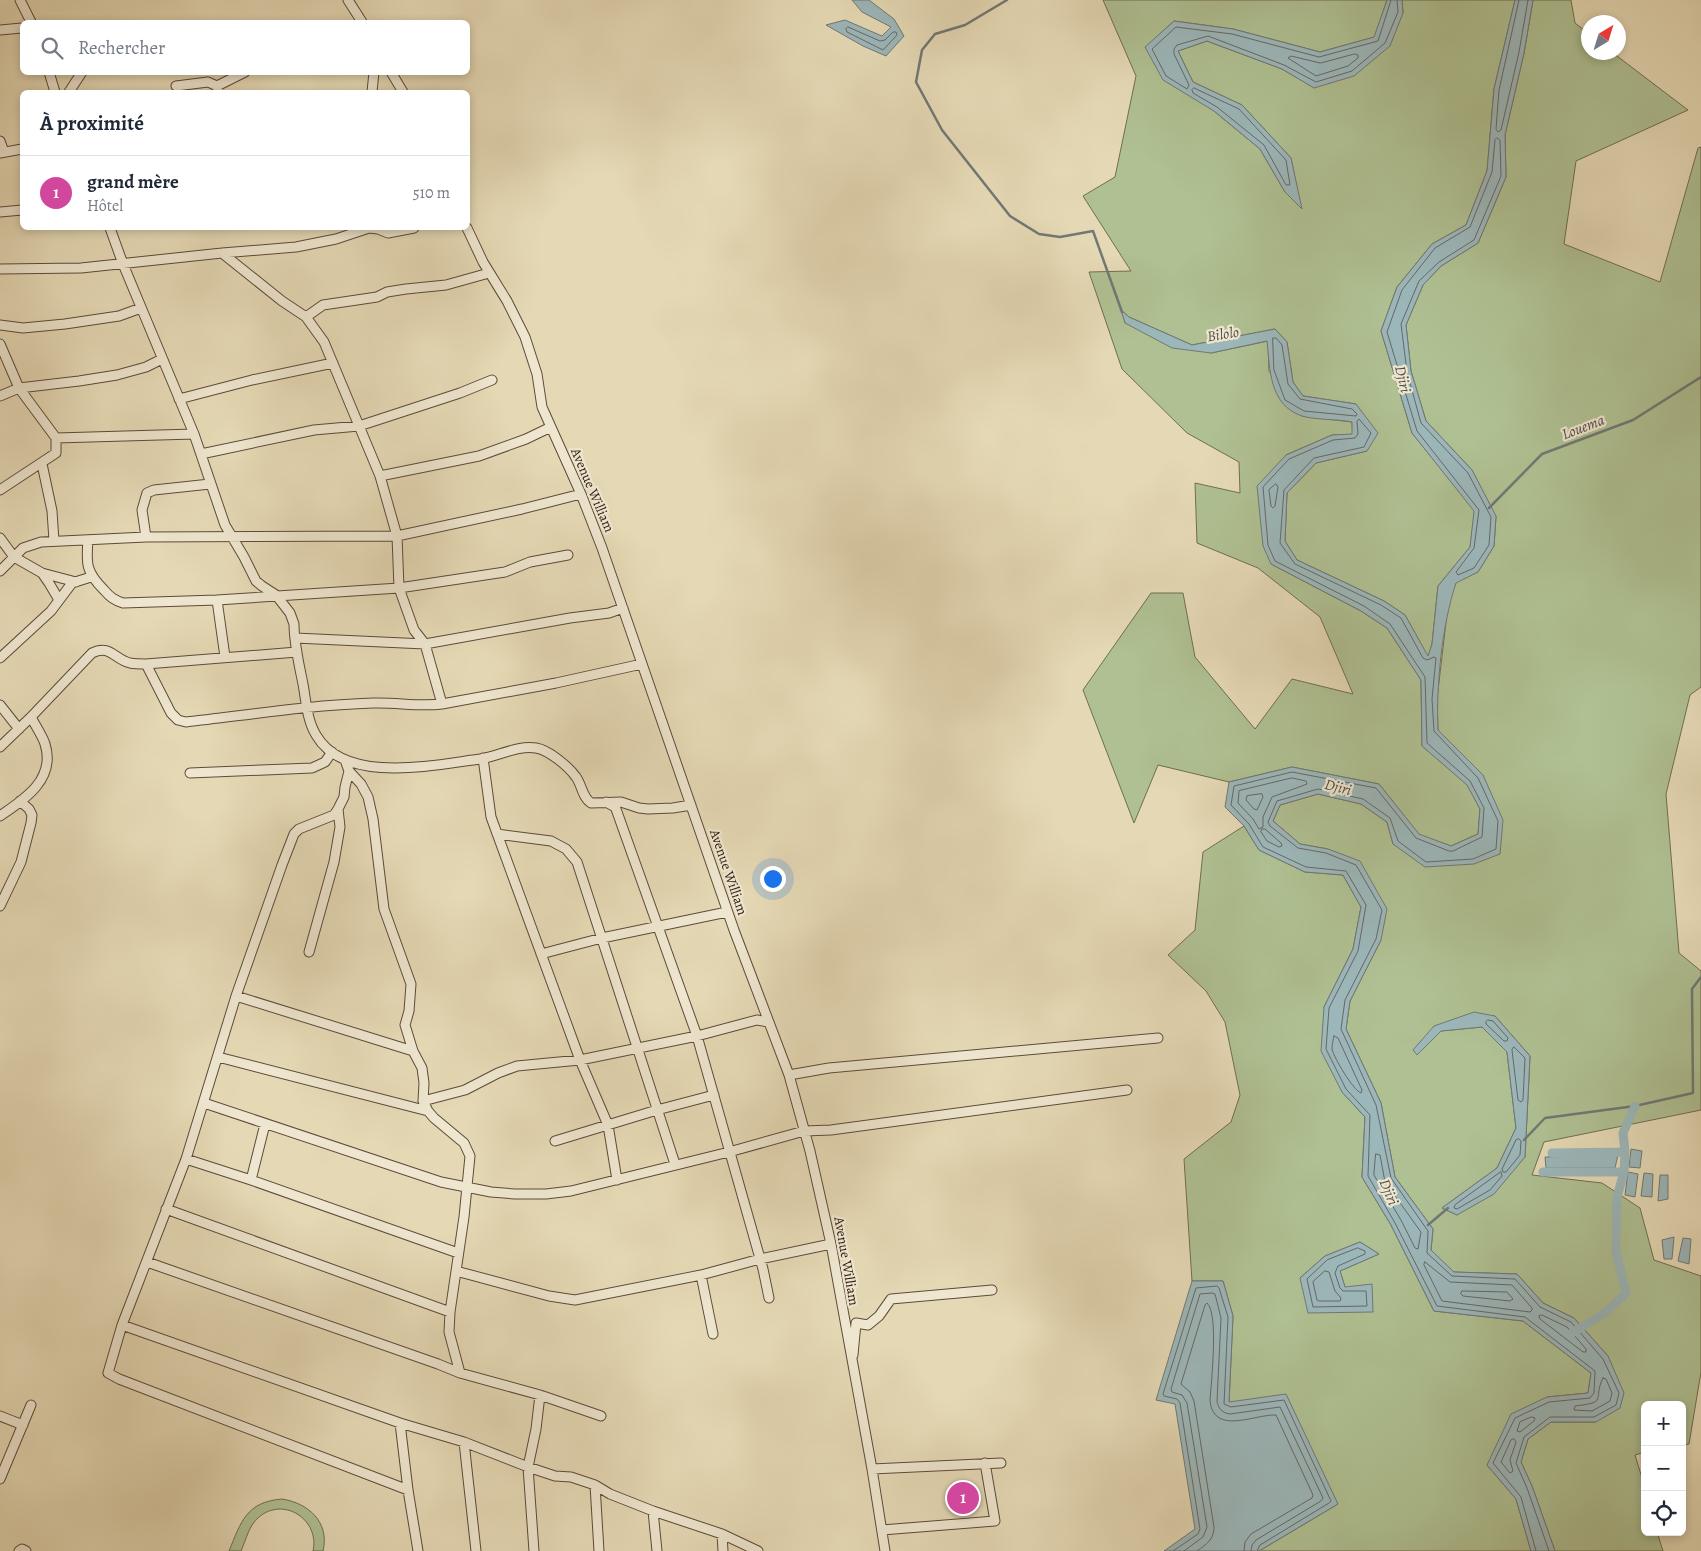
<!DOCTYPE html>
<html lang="fr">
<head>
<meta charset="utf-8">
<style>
  :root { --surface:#fff; --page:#f2f2f3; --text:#1f2937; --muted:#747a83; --line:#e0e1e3; --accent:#d93025 }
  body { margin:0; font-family:Alegreya,serif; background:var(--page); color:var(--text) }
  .controls { position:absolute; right:15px; bottom:15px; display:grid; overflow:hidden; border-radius:8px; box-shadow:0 2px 8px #0003 }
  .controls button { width:45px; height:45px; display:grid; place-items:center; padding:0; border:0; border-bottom:1px solid var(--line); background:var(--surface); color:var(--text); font:25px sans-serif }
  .compass { position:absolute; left:1581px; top:15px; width:45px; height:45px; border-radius:50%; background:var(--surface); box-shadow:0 2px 8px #0003; rotate:38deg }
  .you { position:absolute; left:772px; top:878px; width:18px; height:18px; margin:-12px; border:4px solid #fff; border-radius:50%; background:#1a73e8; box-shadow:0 0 0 8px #1a73e833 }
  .badge { display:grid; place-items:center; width:32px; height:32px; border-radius:50%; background:var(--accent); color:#fff; font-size:16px; font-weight:700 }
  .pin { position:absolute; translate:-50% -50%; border:2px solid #fff; box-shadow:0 1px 5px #0006 }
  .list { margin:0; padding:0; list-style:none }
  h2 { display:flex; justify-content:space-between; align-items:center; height:65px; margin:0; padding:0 20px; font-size:21px }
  h2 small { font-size:16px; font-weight:400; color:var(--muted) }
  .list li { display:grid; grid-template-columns:32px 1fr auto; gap:15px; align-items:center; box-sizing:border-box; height:75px; padding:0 20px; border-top:1px solid var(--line) }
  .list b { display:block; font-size:19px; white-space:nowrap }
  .list p { margin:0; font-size:16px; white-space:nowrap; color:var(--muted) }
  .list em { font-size:16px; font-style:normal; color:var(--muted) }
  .icon { flex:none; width:28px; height:28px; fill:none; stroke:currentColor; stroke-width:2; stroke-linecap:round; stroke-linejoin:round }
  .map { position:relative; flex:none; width:1701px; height:1551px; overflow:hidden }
  .search { position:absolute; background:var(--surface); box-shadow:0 2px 8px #0003; left:20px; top:20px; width:450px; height:55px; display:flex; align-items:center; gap:12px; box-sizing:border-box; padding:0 18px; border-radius:8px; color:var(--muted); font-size:19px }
  .panel { position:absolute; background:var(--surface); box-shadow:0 2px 8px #0003; left:20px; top:90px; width:450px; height:140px; border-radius:8px }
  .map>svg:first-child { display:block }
  .green { fill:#afc092; stroke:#706d52; fill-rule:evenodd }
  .water { fill:#9cb7ba; stroke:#717876 }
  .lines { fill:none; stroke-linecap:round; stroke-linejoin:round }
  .shore { stroke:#666866; stroke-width:1 }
  .stream { stroke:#717876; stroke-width:2.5 }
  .canal { stroke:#9cb7ba; stroke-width:9 }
  .minor-casing { stroke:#5d4a3a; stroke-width:11 }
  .minor { stroke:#eee6cf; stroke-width:9 }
  .labels { text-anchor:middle; stroke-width:4.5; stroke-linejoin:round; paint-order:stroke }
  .street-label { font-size:14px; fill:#301a11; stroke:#eee6cf }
  .water-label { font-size:15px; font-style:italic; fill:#504944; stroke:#eee6cf }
</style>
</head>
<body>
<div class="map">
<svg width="1701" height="1551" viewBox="0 0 1701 1551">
  <rect width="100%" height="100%" fill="#e5d9b5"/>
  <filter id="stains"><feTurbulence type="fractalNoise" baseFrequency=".004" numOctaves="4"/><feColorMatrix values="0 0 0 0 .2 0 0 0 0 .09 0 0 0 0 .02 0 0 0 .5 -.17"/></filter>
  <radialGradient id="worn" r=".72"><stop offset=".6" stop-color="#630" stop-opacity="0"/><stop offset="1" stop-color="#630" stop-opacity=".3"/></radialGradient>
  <path class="green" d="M1103 0H1387L1375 37 1320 52 1233 29 1174 21 1146 47 1214 111 1260 149 1285 192 1301 208 1291 158 1242 105 1193 82 1178 51 1207 41 1282 69 1315 88 1403 13 1402 0H1515L1494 89 1487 171 1466 225 1432 244 1397 287 1381 331 1412 433 1475 511 1470 547 1438 586 1432 644 1428 657 1405 615 1384 601 1297 560 1285 541 1287 493 1316 463 1367 451 1356 404 1303 396 1293 382 1287 342 1275 329 1192 345 1129 317 1122 311 1125 323 1211 353 1268 341 1269 371 1302 416 1352 422 1353 435H1332L1286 455 1271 564 1361 611 1387 628 1421 680 1422 746 1467 784 1480 809 1478 834 1451 846 1419 835 1379 784 1292 767 1229 782 1158 765 1134 823 1083 690 1151 593H1183L1195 657 1255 729 1292 679 1353 694 1320 617 1258 568 1197 543 1195 483 1240 493 1239 462 1187 433 1122 369 1089 272 1131 271 1083 196 1115 177 1136 76Z
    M1533 0H1571L1575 23 1588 33V52L1613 53 1688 110 1576 161 1564 244 1660 282 1698 148 1701 147V687L1690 695 1666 794 1679 953 1701 971V1110L1544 1142 1532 1175 1602 1183 1640 1208 1654 1260 1701 1276V1372L1689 1444 1682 1445V1405H1645V1452L1635 1455 1645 1488V1532H1657L1663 1551H1555L1532 1486 1521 1462 1528 1439 1551 1422H1596L1608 1356 1574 1318 1543 1303 1517 1274 1453 1272 1431 1250 1433 1229 1395 1177 1381 1103 1346 1029 1350 1001 1381 940 1328 849 1300 844 1273 821 1280 805 1318 794 1361 804 1387 822 1393 844 1500 854 1483 775 1438 730 1437 699 1448 605 1456 582 1478 572 1494 546 1496 517 1472 470 1426 421 1411 371 1406 325 1423 285 1441 266 1478 243 1506 177 1505 135 1524 53ZM1495 1016 1530 1056 1525 1157 1457 1215 1442 1208 1497 1168 1516 1128 1507 1052 1482 1027 1441 1031 1417 1055 1434 1026Z
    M1244 826 1259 850 1305 872 1343 875 1361 907 1353 949 1324 1007 1342 1092 1365 1117 1362 1177 1391 1225 1434 1311 1523 1321 1591 1373 1588 1393 1547 1397 1487 1465 1516 1499 1531 1551H1259L1338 1504 1229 1403 1233 1316 1223 1281H1192L1184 1159 1231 1122 1240 1095 1225 1022 1206 991 1168 955 1195 930 1203 852ZM1360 1242 1379 1254 1340 1271 1345 1287 1300 1278 1325 1256Z
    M282 1499C308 1503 330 1522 323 1551H313C320 1520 284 1496 259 1517 249 1525 246 1540 241 1551H229C241 1522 246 1502 282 1499Z"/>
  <path class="water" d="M852 0H869L894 19 904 36 886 56 863 46 826 25 845 20 882 36 891 27 862 12Z
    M1387 0H1402L1403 13 1390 46 1354 76 1314 88 1282 69 1207 41 1178 51 1193 82 1242 105 1291 158 1302 209 1285 192 1260 149 1214 111 1163 80 1145 47 1174 21 1233 29 1320 52 1374 37Z
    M1515 0H1533L1524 53 1505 135 1506 177 1478 243 1441 266 1423 285 1406 325 1411 371 1426 421 1472 470 1496 516 1494 546 1478 572 1456 583C1442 625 1436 685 1438 730L1483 775 1503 820 1500 854 1474 864 1425 867 1393 844 1387 822 1361 804 1318 794 1280 805 1273 821 1300 844 1328 849 1360 861 1387 909 1381 940 1350 1001 1346 1029 1381 1103 1395 1177 1433 1229 1431 1250 1454 1272 1517 1274 1543 1303 1574 1318 1608 1356 1624 1393 1620 1408 1596 1422H1551L1528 1439 1521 1462 1532 1486 1555 1551H1531L1516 1499 1487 1465 1511 1414 1547 1397 1588 1393 1591 1373 1523 1321 1434 1311 1391 1225 1362 1177 1365 1117 1342 1092 1321 1051 1324 1007 1353 949 1361 907 1343 875 1305 872 1259 850 1244 826 1225 807 1229 782 1292 767 1379 784 1419 834 1451 846 1478 834 1480 809 1467 785 1422 746 1421 680 1387 628 1361 611 1271 564 1263 546 1257 486 1286 455 1332 435 1352 434V422C1338 419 1315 420 1302 416 1269 405 1270 369 1267 341L1211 353 1172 348 1125 323 1121 310 1129 317 1192 345 1275 329 1287 342 1293 382 1303 396 1356 404 1378 433 1367 451 1316 463 1287 493 1285 541 1297 560 1384 601 1405 615 1428 656 1432 644 1438 586 1470 547 1474 511 1412 433 1381 331 1397 287 1432 244 1466 225 1487 171 1494 89Z
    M1474 1012 1495 1016 1530 1056 1525 1157 1494 1194 1457 1215 1442 1208 1497 1168 1516 1128 1507 1052 1482 1027 1441 1031 1417 1055 1413 1050 1434 1026Z
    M1631 1149 1642 1151 1640 1168 1629 1167Z
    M1618 1155 1615 1168H1546L1545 1157Z
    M1628 1172 1638 1174 1635 1197 1625 1195Z
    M1644 1173 1653 1174 1652 1197 1641 1196Z
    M1660 1175H1668V1199L1658 1201Z
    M1674 1237 1672 1259H1664L1662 1240Z
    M1683 1238 1691 1239 1689 1264 1678 1261Z
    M1360 1242 1379 1254 1340 1271 1345 1287 1372 1284 1373 1312 1308 1313 1300 1278 1325 1256Z
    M1192 1281H1223L1233 1316 1229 1402 1286 1394 1338 1504 1259 1551H1164L1195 1529 1175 1404 1156 1400Z"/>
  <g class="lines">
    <path class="shore" d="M1391 0 1378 41 1319 57 1232 34 1176 27 1152 49 1166 76 1187 89 1189 85 1174 54V49L1177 45 1208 36 1284 65 1316 82 1352 71 1385 43 1398 12 1397 0
      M1519 0 1499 90 1496 129 1498 132 1501 130 1519 52 1528 0
      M848 27 880 41 885 40 893 32H896L897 35 883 50 847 32 846 29Z
      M1355 54 1358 55V58L1348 66 1316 76 1288 58 1291 56 1320 63Z
      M1194 88 1239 109 1286 160 1290 185H1286L1264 145 1217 107 1193 93 1192 90Z
      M1497 138 1500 140 1501 176 1474 240 1439 262 1419 281 1401 324 1407 372 1421 423 1468 473 1491 517 1489 545 1474 568 1458 575 1456 572 1474 548 1479 510 1417 431 1387 332 1402 290 1435 248 1470 227 1492 172 1495 140Z
      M1273 338H1276L1282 345 1288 384 1300 399 1352 409 1357 414 1356 416 1304 411 1285 400 1274 370Z
      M1276 484 1278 487 1275 506 1273 508 1271 506 1269 490Z
      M1292 778 1306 781 1307 784 1272 797 1263 817V827L1259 829 1253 819 1238 803 1239 791Z
      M1262 794 1263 797 1257 810 1254 809 1246 800 1247 796Z
      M1262 829H1265L1281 843 1282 846 1279 847 1267 841 1261 832Z
      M1488 1020 1493 1021 1508 1038 1507 1041H1504L1486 1024V1022Z
      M1334 1036 1338 1038 1362 1090 1361 1093C1353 1090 1334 1058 1332 1049 1332 1045 1333 1040 1334 1036Z
      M1514 1047 1525 1058 1523 1100 1521 1102 1518 1100 1512 1050Z
      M1519 1139 1521 1141 1520 1155 1506 1172H1503L1502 1169 1516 1140Z
      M1376 1154 1380 1155 1385 1182 1421 1232 1418 1249 1415 1248 1401 1220 1374 1175Z
      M1501 1172 1502 1176 1490 1190 1457 1209 1454 1208 1455 1205Z
      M1358 1248 1365 1251V1254L1338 1266 1335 1273 1340 1288 1343 1291H1366L1367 1306 1313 1307 1307 1279 1327 1260Z
      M1425 1262 1450 1282 1512 1285 1532 1308V1310L1530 1312 1442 1301 1424 1265Z
      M1325 1271 1329 1272 1335 1291 1341 1298 1340 1301H1319L1317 1300 1313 1282Z
      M1462 1291 1507 1292 1513 1299 1510 1301 1463 1296 1461 1294Z
      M1542 1315 1567 1327 1586 1349V1352H1583L1540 1319 1539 1316Z
      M1603 1378 1606 1379 1612 1393 1610 1401 1592 1411 1574 1410 1575 1406C1609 1402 1592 1400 1603 1378Z
      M1532 1417 1535 1418 1534 1421 1520 1432 1517 1431 1520 1422Z
      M1514 1439 1516 1442 1510 1460 1513 1471 1510 1473 1501 1462 1511 1440Z
      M1173 1551 1198 1534 1200 1529 1180 1403 1177 1399 1164 1396 1163 1394 1196 1288 1217 1286 1219 1288 1228 1317 1224 1404 1231 1407 1284 1400 1331 1501 1329 1503 1260 1545 1257 1551
      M1184 1551 1203 1537 1207 1527 1187 1403 1182 1395 1172 1392 1171 1389 1200 1294 1212 1293 1215 1294 1221 1318 1217 1401C1218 1408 1222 1413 1230 1414L1280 1407 1323 1498 1321 1501 1256 1540 1252 1545 1251 1551
      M1197 1551C1207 1544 1214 1539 1214 1527L1194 1401 1190 1392 1181 1384 1205 1305 1207 1303C1219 1314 1211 1383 1210 1401 1214 1436 1255 1414 1276 1415L1313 1495 1312 1498 1251 1534 1245 1542 1244 1551
      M1536 1551 1521 1497 1493 1463 1515 1418 1549 1402 1590 1398 1594 1393 1595 1371 1525 1317 1437 1306 1395 1223 1368 1176 1370 1115 1346 1089 1326 1049 1329 1008 1358 951 1366 905 1346 871 1306 867 1263 847 1249 824 1231 805 1234 786 1292 772 1376 788 1416 838 1449 851H1453L1482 837 1484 808 1470 781 1427 743 1425 677 1390 624 1364 606 1275 561 1268 545 1263 487 1289 459 1333 440 1355 438 1358 434 1357 421 1359 419 1371 433 1364 447 1314 458 1284 490 1280 543 1295 564 1381 605 1401 618 1423 658 1427 660 1434 657 1436 658 1432 699 1434 731 1478 778 1498 821 1496 849 1473 859 1426 862 1398 841 1390 818 1363 799 1318 789 1277 801 1268 822 1270 826 1298 848 1326 853 1356 865 1382 910 1376 939 1345 1000 1341 1029 1376 1105 1391 1178 1428 1231 1427 1253 1452 1276 1515 1279 1540 1307 1571 1322 1603 1359 1619 1393 1616 1405 1594 1417H1550L1524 1437 1516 1463 1527 1488 1549 1551"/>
    <path class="stream" d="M1007 0 965 25 935 34 922 50 916 82 942 130 1010 216 1039 234 1060 237 1093 231 1122 312
      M1489 508 1542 454 1633 420 1701 377
      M1524 1140 1545 1118 1635 1106 1693 1093 1692 989 1701 977
      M1428 1225 1448 1208"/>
    <path class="canal" d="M1552 1153 1625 1152
      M1543 1172H1624
      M1572 1333 1605 1313 1626 1293 1616 1251 1617 1197 1624 1172 1625 1152 1623 1133 1635 1106"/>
    <defs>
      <path id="minor" d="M20 0 31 22
        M348 0 362 22
        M0 30 22 28
        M49 72 55 92
        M391 72 403 92
        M176 86 208 82 217 86 218 92
        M217 86 245 72
        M69 92 82 72
        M372 92 374 72
        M0 141 4 152
        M0 153 22 149
        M0 212 22 210
        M110 228 123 264 194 434 225 525 244 557 256 581 262 586 276 595 290 613 294 624C294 644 299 664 303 684 306 701 307 720 316 735 345 785 434 765 480 759 499 756 518 745 536 748 549 750 569 767 576 777 582 785 582 797 591 803L621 802 639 808 648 809 673 808 691 805
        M467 228 483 262 507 301 525 337 537 374 542 407 581 494 602 548 734 930 789 1075 810 1151 831 1244 872 1469 885 1551
        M222 253 282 301 306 317 324 342 380 476 397 536 399 588 414 630 425 644 442 704
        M0 269 81 268 222 253 296 247 336 239 369 228 378 229 388 233 414 228
        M306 317 323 305 377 297 387 292 406 289 446 285 489 273
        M0 325 23 328 65 324 119 316 141 308
        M0 344 19 388 56 438V453L0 490
        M0 396 19 388 79 381 117 375 146 367 162 359
        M179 399 252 380 333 363
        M56 438 194 434
        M201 454 314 430 359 426 460 393 492 380
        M42 464 52 511 54 541
        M380 476 479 456 526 439 551 427
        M146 537 142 510 147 493 154 490 210 484
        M0 538 14 557 42 573 49 583 59 600
        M88 540C86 564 86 572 104 590 110 597 114 600 123 603L217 600 399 588 505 572 530 562 568 555
        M0 571 23 548 41 542 146 537 397 536 522 509 581 494
        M42 573 76 582
        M217 600 225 657
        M295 638 425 644 570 618 609 613 623 608
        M0 658 51 611 72 583 91 577
        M146 664 297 652
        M0 705 19 729
        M0 747 31 717 92 653C110 644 114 659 130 663 135 664 141 664 146 664L171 713 178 720 186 722C248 715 310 705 373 703 396 702 419 707 442 704L556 683 642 664
        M483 758 491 817 580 1060 608 1125 617 1180
        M345 760 349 771 345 787 344 797 338 809 334 815 299 829 294 834 282 865 236 996 186 1159 122 1325 108 1373 119 1379 408 1490
        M349 771 361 784 368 797 373 819 384 909 411 984 409 1011 405 1025 413 1051 422 1068 424 1083 423 1101 428 1111 434 1118 464 1143 470 1156 464 1217 450 1312 449 1332 460 1373
        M190 773 312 768 325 762 332 752
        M606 802 615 807 616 809 697 1036 763 1269 769 1298
        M0 816C25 799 56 779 45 744 43 737 35 725 31 717
        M497 834 551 841 566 849 577 862 675 1164
        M0 906 21 862 31 823 32 815 29 809 20 801
        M309 952 334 862 340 827 338 809
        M541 954 602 938 727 912
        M236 996 413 1051
        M218 1057 428 1111
        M789 1075 829 1068 1158 1038
        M423 1101 465 1090 498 1073 517 1066 580 1060 697 1036 757 1020 768 1022
        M204 1103 441 1182 491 1192 515 1194H546L571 1191 729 1152 804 1131 831 1130 1127 1090
        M555 1141 657 1110 714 1095
        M186 1159 251 1180 458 1253
        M251 1180 265 1124
        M166 1209 450 1312
        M147 1262 438 1364 460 1373 540 1395 601 1416
        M456 1271 549 1296 575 1300 701 1275 760 1259 831 1244
        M701 1275 713 1334
        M122 1325 400 1423 464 1442 528 1467 555 1476 571 1477 595 1485 610 1494 653 1511 722 1534 758 1551
        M853 1355 856 1323 868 1325 879 1316 891 1299 992 1290
        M0 1416 23 1425
        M400 1423 408 1490 418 1551
        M464 1442 476 1551
        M872 1469 1001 1463
        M0 1479 31 1405
        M595 1485 599 1551
        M653 1511 657 1551
        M882 1530 995 1521 985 1463
        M722 1534 723 1551
        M19 1551 22 1549 26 1551
        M534 1551 528 1467 536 1429 540 1395"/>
    </defs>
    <use href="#minor" class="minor-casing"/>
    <use href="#minor" class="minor"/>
  </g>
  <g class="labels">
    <g class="street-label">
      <text transform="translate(593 490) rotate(67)" y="5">Avenue William</text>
      <text transform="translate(729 872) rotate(71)" y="5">Avenue William</text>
      <text transform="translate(847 1261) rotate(80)" y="5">Avenue William</text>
    </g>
    <g class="water-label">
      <text transform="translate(1223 334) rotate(-9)" y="5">Bilolo</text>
      <text transform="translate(1403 379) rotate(77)" y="5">Djiri</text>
      <text transform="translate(1583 427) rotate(-21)" y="5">Louema</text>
      <text transform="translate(1338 787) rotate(14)" y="5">Djiri</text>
      <text transform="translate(1389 1192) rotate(67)" y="5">Djiri</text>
    </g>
  </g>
  <rect width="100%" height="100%" filter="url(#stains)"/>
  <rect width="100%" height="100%" fill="url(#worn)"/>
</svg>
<div class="controls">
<button>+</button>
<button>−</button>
<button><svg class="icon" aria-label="locate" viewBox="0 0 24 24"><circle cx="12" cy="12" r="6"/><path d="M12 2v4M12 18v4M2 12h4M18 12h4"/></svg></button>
</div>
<svg class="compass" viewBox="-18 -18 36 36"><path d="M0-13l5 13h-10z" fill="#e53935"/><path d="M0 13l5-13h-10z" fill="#747a83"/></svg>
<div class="you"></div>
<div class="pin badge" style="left:963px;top:1498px;background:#d1479c">1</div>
<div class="search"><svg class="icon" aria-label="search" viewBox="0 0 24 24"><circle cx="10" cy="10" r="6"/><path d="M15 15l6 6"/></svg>Rechercher</div>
<section class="panel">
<h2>À proximité<small></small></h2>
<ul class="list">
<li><span class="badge" style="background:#d1479c">1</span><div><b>grand mère</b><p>Hôtel</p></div><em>510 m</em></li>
</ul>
</section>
</div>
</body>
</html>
